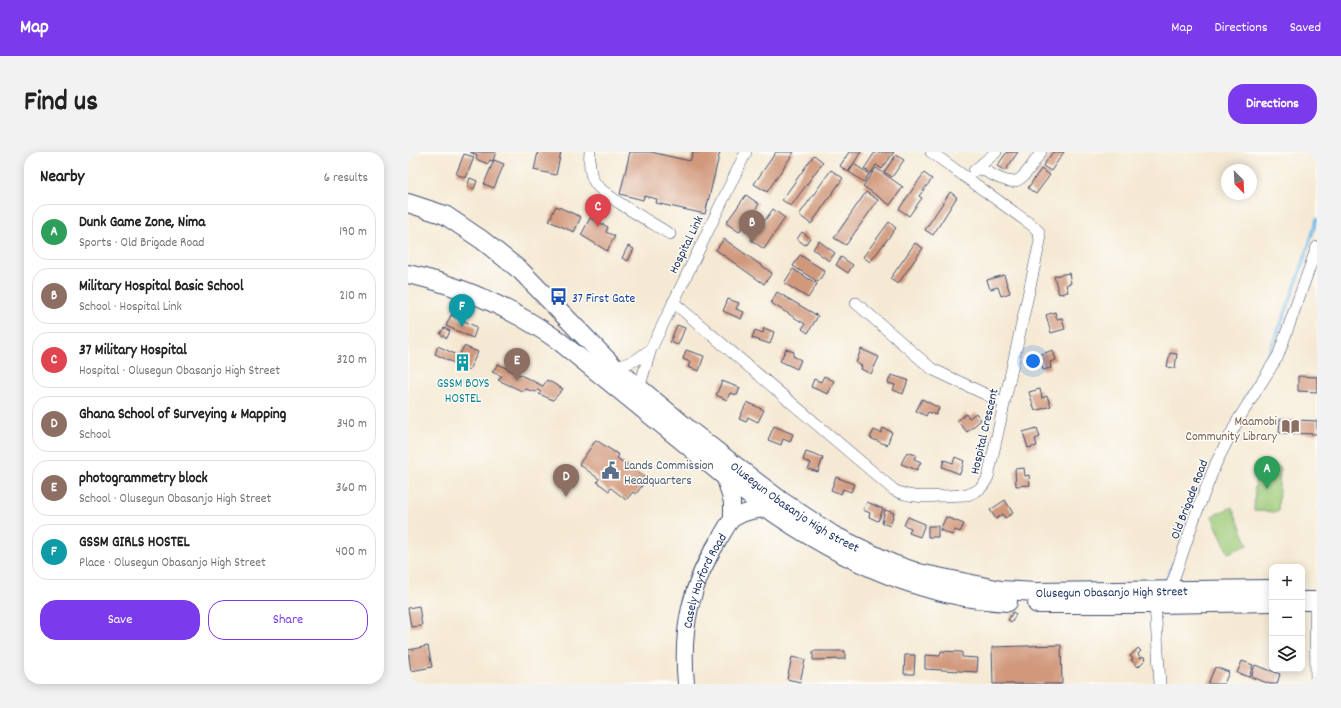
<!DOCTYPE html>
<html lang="en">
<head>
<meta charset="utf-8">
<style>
  :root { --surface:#fff; --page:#f2f2f2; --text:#222; --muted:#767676; --line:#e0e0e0; --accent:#7c3aed }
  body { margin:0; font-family:Dekko,sans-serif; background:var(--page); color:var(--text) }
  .controls { position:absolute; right:12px; bottom:12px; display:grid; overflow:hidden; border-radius:8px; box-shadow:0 2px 10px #0003 }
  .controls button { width:36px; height:36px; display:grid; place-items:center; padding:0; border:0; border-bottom:1px solid var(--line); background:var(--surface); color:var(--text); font:20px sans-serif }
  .compass { position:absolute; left:813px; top:12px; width:36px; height:36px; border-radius:50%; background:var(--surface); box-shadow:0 2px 10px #0003; rotate:156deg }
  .you { position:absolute; left:625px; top:209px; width:14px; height:14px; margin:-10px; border:3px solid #fff; border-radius:50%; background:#1a73e8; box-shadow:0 0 0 6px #1a73e833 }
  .badge { display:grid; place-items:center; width:26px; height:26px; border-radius:50%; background:var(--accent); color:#fff; font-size:13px; font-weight:700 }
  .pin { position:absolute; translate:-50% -33px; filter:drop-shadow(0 1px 2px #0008) }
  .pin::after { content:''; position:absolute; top:21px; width:14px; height:12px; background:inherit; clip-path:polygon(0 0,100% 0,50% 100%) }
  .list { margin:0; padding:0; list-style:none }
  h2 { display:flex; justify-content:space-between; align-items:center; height:52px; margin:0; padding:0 16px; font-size:17px }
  h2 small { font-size:13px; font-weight:400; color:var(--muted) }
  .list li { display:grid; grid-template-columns:26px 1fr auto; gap:12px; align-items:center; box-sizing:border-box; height:56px; margin:0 8px 8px; padding:0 8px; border:1px solid var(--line); border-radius:16px }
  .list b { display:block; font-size:15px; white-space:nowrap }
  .list p { margin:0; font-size:13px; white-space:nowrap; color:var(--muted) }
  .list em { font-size:13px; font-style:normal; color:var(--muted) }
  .actions { display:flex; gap:8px; padding:12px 16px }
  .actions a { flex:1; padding:9px 0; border:1px solid var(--accent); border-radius:16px; text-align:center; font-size:14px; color:var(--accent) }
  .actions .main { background:var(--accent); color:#fff }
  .icon { flex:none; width:22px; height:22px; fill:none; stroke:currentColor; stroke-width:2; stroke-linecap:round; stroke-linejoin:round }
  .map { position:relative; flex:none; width:909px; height:532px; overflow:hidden; border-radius:16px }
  header { display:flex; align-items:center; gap:24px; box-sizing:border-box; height:56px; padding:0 20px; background:var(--accent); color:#fff }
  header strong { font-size:19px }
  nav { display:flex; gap:22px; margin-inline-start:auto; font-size:14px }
  .intro { display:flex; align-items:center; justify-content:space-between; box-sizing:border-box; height:96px; padding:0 24px }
  h1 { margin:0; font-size:28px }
  .button { padding:10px 18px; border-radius:16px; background:var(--accent); color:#fff; font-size:14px; font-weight:700 }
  main { display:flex; gap:24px; padding:0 24px }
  aside { flex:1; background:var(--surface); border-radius:16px; box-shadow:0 2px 10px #0003 }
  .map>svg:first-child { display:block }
  .green { fill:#9ecb79; stroke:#5c7d6c }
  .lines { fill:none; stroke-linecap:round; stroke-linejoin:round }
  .stream { stroke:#6eb9e7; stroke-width:3 }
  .building { fill:#d1987c }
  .street-casing { stroke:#3c4b70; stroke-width:12 }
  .secondary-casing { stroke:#3c4b70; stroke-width:18 }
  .primary-casing { stroke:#3c4b70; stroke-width:20 }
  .street { stroke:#fff; stroke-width:11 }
  .secondary { stroke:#fff; stroke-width:16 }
  .primary { stroke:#fff; stroke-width:18 }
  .labels { text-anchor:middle; stroke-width:3; stroke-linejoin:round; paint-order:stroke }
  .street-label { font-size:13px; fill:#1b2f5e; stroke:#fdfcf7 }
  .transit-label { font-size:13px; fill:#164399; stroke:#fdfcf7; text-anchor:start }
  .culture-label { font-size:13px; fill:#0d838f; stroke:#fdfcf7 }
  .education-label { font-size:13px; fill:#785e54; stroke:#fdfcf7; text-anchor:end }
  .service-label { font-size:13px; fill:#4e5e75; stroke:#fdfcf7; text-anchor:start }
</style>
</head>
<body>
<header>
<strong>Map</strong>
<nav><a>Map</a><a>Directions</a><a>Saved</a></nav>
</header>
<div class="intro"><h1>Find us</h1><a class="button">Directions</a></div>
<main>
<aside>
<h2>Nearby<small>6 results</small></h2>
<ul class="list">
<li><span class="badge" style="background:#2e9e5b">A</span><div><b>Dunk Game Zone, Nima</b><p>Sports · Old Brigade Road</p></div><em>190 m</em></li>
<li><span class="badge" style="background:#8d6e63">B</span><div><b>Military Hospital Basic School</b><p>School · Hospital Link</p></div><em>210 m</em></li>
<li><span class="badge" style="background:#e0444e">C</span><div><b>37 Military Hospital</b><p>Hospital · Olusegun Obasanjo High Street</p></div><em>320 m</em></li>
<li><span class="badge" style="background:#8d6e63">D</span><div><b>Ghana School of Surveying &amp; Mapping</b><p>School</p></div><em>340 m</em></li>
<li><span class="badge" style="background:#8d6e63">E</span><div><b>photogrammetry block</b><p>School · Olusegun Obasanjo High Street</p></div><em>360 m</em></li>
<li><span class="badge" style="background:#0f9aa8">F</span><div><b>GSSM GIRLS HOSTEL</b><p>Place · Olusegun Obasanjo High Street</p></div><em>400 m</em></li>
</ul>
<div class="actions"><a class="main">Save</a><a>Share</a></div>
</aside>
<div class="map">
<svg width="909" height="532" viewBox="0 0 909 532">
  <rect width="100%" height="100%" fill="#fdfcf7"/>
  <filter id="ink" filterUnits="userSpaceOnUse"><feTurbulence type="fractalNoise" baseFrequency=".025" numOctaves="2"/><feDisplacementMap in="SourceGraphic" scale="8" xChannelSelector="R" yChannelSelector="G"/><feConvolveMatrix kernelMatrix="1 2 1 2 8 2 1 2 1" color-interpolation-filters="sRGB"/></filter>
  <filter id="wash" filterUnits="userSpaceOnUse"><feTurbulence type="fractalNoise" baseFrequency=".012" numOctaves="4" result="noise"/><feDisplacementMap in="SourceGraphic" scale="16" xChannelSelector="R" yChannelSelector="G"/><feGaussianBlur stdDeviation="0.9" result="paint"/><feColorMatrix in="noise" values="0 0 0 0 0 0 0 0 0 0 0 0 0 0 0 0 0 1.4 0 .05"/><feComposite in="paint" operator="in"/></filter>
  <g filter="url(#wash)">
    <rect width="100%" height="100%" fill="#f5e9d3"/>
    <path class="green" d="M848 314 872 315 870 360 846 359Z
      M824 355 840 393 820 401 804 364Z"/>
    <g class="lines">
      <path class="stream" d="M837 247C870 189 889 131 909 67
        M758 429 765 411"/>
    </g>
    <g id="blocks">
      <path class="building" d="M62 0H88L85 9 82 8 80 12 68 7 69 3Z
        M130 0H153L148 23 126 18Z
        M222 0H243L282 9 285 0H312L297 62 248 51 249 47 236 44 235 48 212 42Z
        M368 0H386L359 40 346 32Z
        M441 0H453L440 20 432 14Z
        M467 0H486L474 17 468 13 463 21 456 17Z
        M599 0H610L597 19 589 14Z
        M645 0H656L643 19 635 14Z
        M56 2 66 5 58 26 48 22Z
        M406 3 415 10 383 54 374 48Z
        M488 3 496 8 484 25 476 20Z
        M86 8 96 12 86 36 76 32Z
        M446 12 461 22 456 30 441 20Z
        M468 16 495 35 482 53 455 34Z
        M633 17 642 23 628 42 620 36Z
        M423 18 435 26 403 72 391 63Z
        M516 21 524 27 511 44 514 46 501 64 491 57Z
        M62 26 69 29 66 37 59 35Z
        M458 40 470 48 438 93 426 86Z
        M542 40 549 45 525 83 517 78Z
        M338 43 351 52 331 80 318 71Z
        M148 54 173 65 166 80 141 69Z
        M365 57 377 66 356 97 343 88Z
        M182 66 200 75 198 80 207 84 199 99 173 83Z
        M481 70 488 76 462 110 455 105Z
        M394 80 402 86 397 93 389 87Z
        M316 87 364 121 356 132 308 98Z
        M411 89 427 101 421 109 405 97Z
        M507 91 515 96 490 132 482 127Z
        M220 94 226 97 220 109 214 106Z
        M392 103 417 119 410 130 385 114Z
        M433 105 445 113 440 121 428 113Z
        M385 117 409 132 400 146 376 131Z
        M661 121 663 131 658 133 660 140 651 142 646 124Z
        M596 123 602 141 593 144 590 135 582 137 579 128Z
        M369 140 410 164 400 181 394 177 397 172 363 151Z
        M320 147 331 151 328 157 336 160 333 167 315 159Z
        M647 160 649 167 654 166 657 177 643 181 638 163Z
        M43 163 69 175 65 186 38 174Z
        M269 173 277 176 270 193 262 190Z
        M36 176 42 179 39 186 32 182Z
        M356 176 366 180 362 192 344 186 347 178 355 181Z
        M30 194 51 204 56 194 70 200 61 218 27 202Z
        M378 197 386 200 385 204 393 208 389 217 372 209Z
        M453 197 471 205 463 222 453 217 454 214 448 211Z
        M278 198 296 204 291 219 280 215 282 210 275 207Z
        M645 198 648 208 642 210 643 216 635 218 631 203Z
        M762 201 769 202 767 216 759 215Z
        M90 212 135 234 139 228 155 237 145 248 131 242 133 240 130 238 128 240 117 237 114 239 90 228 94 224 84 220Z
        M483 223 500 228 495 242 485 238 487 233 480 231Z
        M416 224 426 229 420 242 403 235 406 227 413 230Z
        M890 224 909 225V240L890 239Z
        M314 229 332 236 329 243 322 241 319 248 308 243Z
        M632 237 634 246 639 244 643 254 627 259 621 240Z
        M514 247 531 256 528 263 520 260 518 264 508 259Z
        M339 250 356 258 350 270 340 265 338 270 331 267Z
        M568 261 573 268 559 280 549 269 558 262 561 266Z
        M872 267 909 269V282L871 281Z
        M366 274 385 282 382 290 375 287 373 293 360 288Z
        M475 276 484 280 479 293 462 286 466 278 473 281Z
        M629 276 632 285 627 287 629 294 620 296 615 280Z
        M188 288 211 303 209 306 239 327 228 342 225 340 218 348 203 336 201 339 189 330 191 327 171 312Z
        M398 300 415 306 410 320 400 317 403 311 395 308Z
        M499 300 508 303 506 307 513 310 509 318 493 312Z
        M547 305 556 309 552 322 534 315 536 308 545 311Z
        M616 316 617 324 621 323 622 333 608 334 607 317Z
        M428 325 446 332 443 340 435 337 433 342 423 338Z
        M597 348 605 361 597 366 595 362 588 367 582 358Z
        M459 350 475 357 470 369 461 365 462 361 455 358Z
        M477 358 486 361 482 374 474 371Z
        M500 365 517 372 512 385 501 381 503 376 496 373Z
        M538 365 556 372 552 380 547 378 544 383 532 378Z
        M520 374H530V385H520Z
        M11 454 14 474 3 475 0 456Z
        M605 460 608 462 604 470 600 468Z
        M653 493 654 532H585L584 495Z
        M20 494 24 515 3 519 0 498Z
        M730 496 733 499 730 502 733 506 735 504 738 507 730 515 723 508 725 507 722 504Z
        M405 499H437V507L405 508Z
        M533 499 554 500V505L570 506 569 520 517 517V503L532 504Z
        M497 503H507L506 522H496Z
        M384 505 397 508 392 530 379 527Z
        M834 509 845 513 841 525 829 521Z
        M847 513 872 522 869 532H862L843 525Z
        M807 515 821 520 816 532H800Z"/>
    </g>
  </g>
  <g filter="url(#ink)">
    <use href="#blocks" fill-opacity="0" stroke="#3c4b70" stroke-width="1"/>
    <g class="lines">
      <defs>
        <path id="street" d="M182 0C181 10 181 22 187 31 197 45 244 71 262 82
          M571 16C609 36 609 36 633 0
          M566 19 588 0
          M265 150 486 338C506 349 536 343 559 343 570 339 575 336 580 325L632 89 631 80 625 74 523 0
          M448 151 524 217 596 251
          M207 216 228 208 243 197
          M231 236 243 197 338 0
          M762 438 786 367 808 311 830 268 870 204 909 95
          M907 449 908 532
          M747 452 752 532"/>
        <g id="secondary">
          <path d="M316 323 324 350V367"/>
          <path id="s1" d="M278 532C273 478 282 432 312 386 316 380 320 370 326 366 337 359 348 358 361 357"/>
        </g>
        <g id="primary">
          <path id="s2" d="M0 51 37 63 74 88 113 119 207 216 285 281 372 348 425 383 485 412 511 421 593 438 628 440 864 437"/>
          <path d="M0 122C55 134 105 157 151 189 192 222 232 255 273 288 295 306 317 326 341 343 416 399 504 445 600 450"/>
          <path d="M894 449H909"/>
          <path d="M629 452H747L864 450"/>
        </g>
      </defs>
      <use href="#street" class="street-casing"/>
      <use href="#secondary" class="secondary-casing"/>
      <use href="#primary" class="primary-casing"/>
      <use href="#street" class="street"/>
      <use href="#secondary" class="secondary"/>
      <use href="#primary" class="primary"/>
    </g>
  </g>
  <defs>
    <symbol id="bus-bare" viewBox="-9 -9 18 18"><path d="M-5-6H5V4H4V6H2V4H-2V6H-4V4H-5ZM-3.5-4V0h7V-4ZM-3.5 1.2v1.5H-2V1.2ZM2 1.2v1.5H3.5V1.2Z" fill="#1a4fb4" stroke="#fdfcf7" stroke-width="2.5" paint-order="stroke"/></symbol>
    <symbol id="building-bare" viewBox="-9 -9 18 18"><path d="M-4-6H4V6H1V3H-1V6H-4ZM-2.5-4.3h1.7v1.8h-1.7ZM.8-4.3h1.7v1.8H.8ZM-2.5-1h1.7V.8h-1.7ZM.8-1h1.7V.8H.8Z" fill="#0f9aa8" stroke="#fdfcf7" stroke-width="2.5" paint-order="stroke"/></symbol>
    <symbol id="library-bare" viewBox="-9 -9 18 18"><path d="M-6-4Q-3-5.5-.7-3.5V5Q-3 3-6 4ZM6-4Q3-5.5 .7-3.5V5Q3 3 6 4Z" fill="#8d6e63" stroke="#fdfcf7" stroke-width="2.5" paint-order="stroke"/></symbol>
    <symbol id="civic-bare" viewBox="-9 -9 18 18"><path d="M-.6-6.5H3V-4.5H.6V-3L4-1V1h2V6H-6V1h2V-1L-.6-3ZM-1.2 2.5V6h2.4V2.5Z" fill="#5c6f8a" stroke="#fdfcf7" stroke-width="2.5" paint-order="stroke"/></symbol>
  </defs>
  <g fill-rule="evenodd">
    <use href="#bus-bare" x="138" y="132" width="25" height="25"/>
    <use href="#building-bare" x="42" y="198" width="25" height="25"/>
    <use href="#library-bare" x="870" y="262" width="25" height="25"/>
    <use href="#civic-bare" x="190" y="306" width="25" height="25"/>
  </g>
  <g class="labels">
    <g class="street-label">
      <text transform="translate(277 92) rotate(-64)" y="5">Hospital Link</text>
      <text transform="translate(575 279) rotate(-77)" y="5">Hospital Crescent</text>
      <text transform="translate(780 347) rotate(-69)" y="5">Old Brigade Road</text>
      <text dy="5" stroke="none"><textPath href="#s2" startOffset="496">Olusegun Obasanjo High Street</textPath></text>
      <text dy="5" stroke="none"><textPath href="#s1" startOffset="107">Casely Hayford Road</textPath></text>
      <text dy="5" stroke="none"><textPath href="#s2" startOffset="832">Olusegun Obasanjo High Street</textPath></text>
    </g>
    <g class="transit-label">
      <text x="164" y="150">37 First Gate</text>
    </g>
    <g class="culture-label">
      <text x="55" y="235">GSSM BOYS<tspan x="55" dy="15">HOSTEL</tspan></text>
    </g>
    <g class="education-label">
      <text x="869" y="273">Maamobi<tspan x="869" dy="15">Community Library</tspan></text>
    </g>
    <g class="service-label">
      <text x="216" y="317">Lands Commission<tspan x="216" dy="15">Headquarters</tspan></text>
    </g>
  </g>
</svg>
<div class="controls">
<button>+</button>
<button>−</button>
<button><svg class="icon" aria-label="layers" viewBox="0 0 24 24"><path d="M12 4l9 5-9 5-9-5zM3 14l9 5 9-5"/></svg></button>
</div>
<svg class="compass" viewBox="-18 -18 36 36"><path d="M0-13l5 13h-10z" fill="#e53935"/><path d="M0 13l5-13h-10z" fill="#767676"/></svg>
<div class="you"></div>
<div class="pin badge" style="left:859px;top:337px;background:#2e9e5b">A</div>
<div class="pin badge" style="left:344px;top:91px;background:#8d6e63">B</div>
<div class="pin badge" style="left:190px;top:75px;background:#e0444e">C</div>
<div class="pin badge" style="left:158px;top:345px;background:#8d6e63">D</div>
<div class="pin badge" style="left:109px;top:229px;background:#8d6e63">E</div>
<div class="pin badge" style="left:54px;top:175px;background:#0f9aa8">F</div>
</div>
</main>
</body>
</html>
